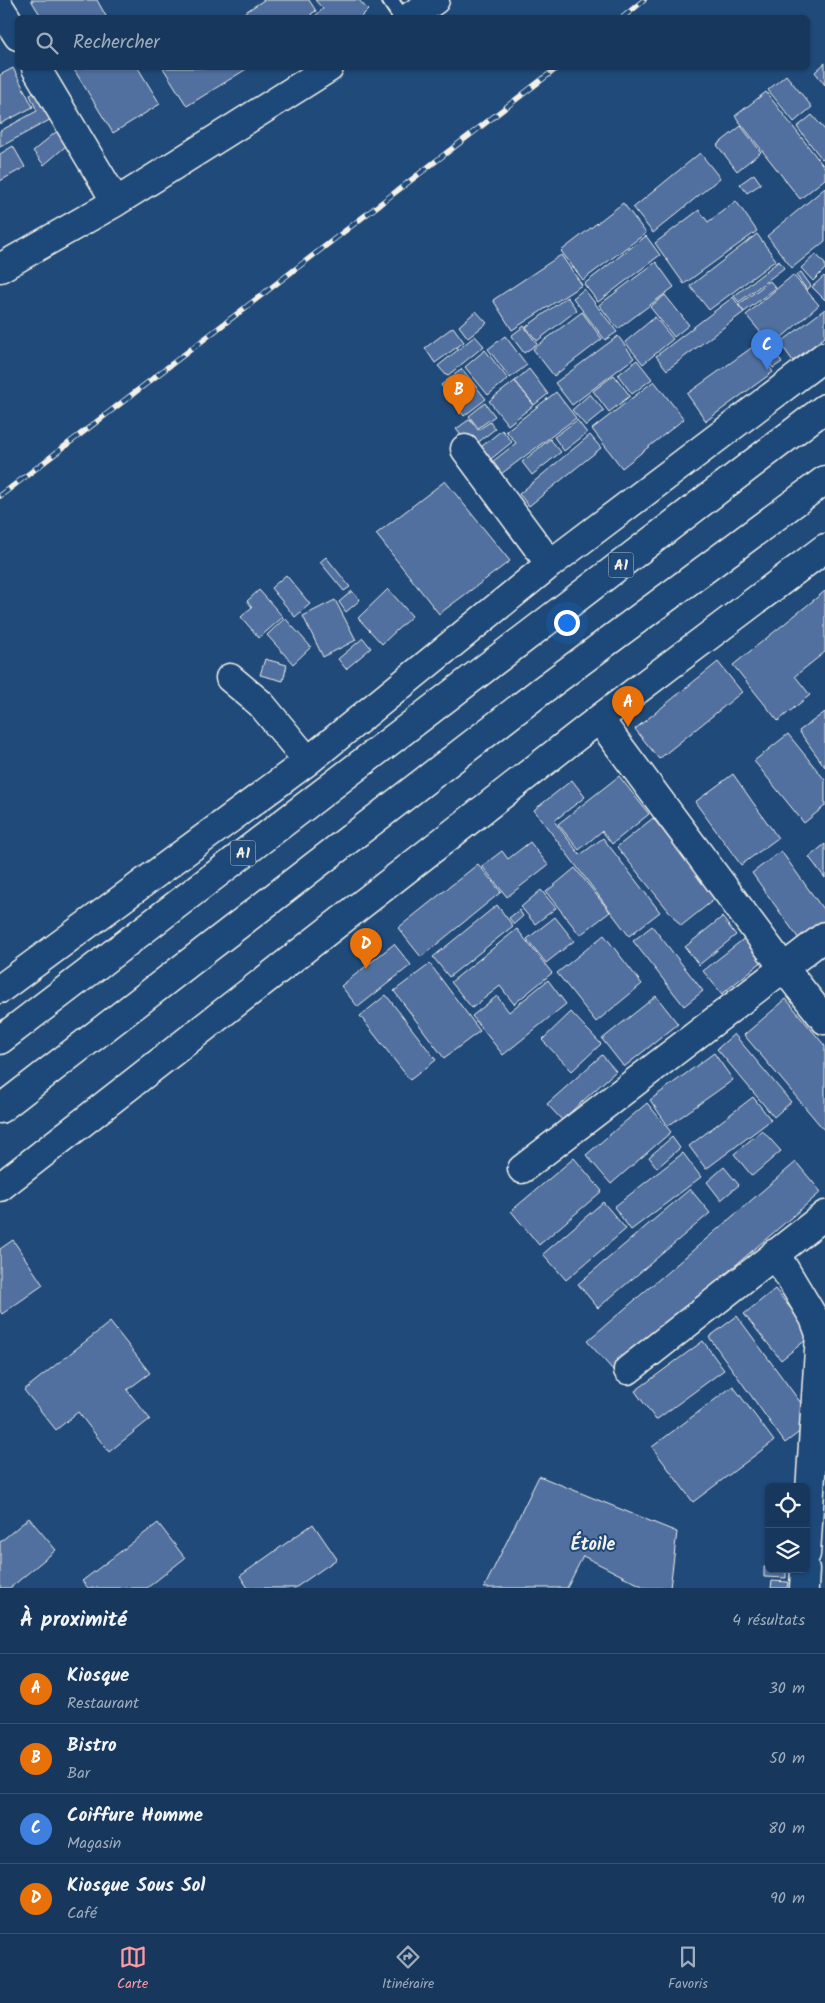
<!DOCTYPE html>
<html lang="fr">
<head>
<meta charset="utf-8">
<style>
  :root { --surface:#17385c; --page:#244365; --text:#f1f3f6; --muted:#9eacbb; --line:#365272; --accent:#ff9aa2 }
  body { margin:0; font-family:Kalam,sans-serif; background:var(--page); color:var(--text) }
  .controls { position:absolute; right:15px; bottom:15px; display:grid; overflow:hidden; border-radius:8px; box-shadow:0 1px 4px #0004 }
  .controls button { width:45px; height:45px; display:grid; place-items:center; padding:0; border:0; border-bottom:1px solid var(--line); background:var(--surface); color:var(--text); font:25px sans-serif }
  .you { position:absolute; left:566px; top:622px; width:18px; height:18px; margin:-12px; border:4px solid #fff; border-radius:50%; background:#1a73e8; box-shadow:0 0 0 8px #1a73e833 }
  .badge { display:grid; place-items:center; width:32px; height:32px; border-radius:50%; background:var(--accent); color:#fff; font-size:16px; font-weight:700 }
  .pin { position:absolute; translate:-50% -41px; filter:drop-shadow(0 1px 2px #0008) }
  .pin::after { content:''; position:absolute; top:26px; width:18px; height:15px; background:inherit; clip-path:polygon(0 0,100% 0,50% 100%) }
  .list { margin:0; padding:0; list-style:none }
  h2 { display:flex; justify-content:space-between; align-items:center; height:65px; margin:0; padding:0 20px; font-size:21px }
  h2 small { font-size:16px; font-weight:400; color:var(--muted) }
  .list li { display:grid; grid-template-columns:32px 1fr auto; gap:15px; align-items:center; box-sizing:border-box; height:70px; padding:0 20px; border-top:1px solid var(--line) }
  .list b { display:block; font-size:19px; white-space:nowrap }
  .list p { margin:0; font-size:16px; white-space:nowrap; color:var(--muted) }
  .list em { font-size:16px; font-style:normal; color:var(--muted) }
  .icon { flex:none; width:28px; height:28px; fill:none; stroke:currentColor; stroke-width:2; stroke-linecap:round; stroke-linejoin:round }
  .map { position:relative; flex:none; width:825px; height:1588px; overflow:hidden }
  .search { position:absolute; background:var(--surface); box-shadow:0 1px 4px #0004; left:15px; right:15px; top:15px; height:55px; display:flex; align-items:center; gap:12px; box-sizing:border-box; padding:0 18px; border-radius:8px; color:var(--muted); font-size:19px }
  .sheet { height:345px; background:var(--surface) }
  nav { display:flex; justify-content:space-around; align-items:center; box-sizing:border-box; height:70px; border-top:1px solid var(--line); background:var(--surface); font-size:14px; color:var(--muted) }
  nav a { display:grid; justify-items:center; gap:2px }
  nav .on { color:var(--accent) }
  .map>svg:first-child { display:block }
  .building { fill:#516fa0; stroke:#f4f1e8 }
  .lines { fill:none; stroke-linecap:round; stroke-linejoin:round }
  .service-casing { stroke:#f4f1e8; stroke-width:19 }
  .minor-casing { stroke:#f4f1e8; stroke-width:31 }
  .primary-casing { stroke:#f4f1e8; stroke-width:31 }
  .service { stroke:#1f4a7a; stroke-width:15 }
  .minor { stroke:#1f4a7a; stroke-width:28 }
  .primary { stroke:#1f4a7a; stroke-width:28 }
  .rail-casing { stroke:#f4f1e8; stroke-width:5.5 }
  .rail { stroke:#1f4a7a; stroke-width:4; stroke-dasharray:11; stroke-linecap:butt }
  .labels { text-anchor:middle; stroke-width:4; stroke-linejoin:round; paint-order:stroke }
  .shield { fill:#1f4a7a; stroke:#b4bfc7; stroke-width:1 }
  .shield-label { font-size:15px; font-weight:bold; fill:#f4f1e8 }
  .neighbourhood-label { font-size:18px; font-weight:bold; fill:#f4f1e8; stroke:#1f4a7a }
</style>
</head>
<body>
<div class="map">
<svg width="825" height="1588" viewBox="0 0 825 1588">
  <rect width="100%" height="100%" fill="#1f4a7a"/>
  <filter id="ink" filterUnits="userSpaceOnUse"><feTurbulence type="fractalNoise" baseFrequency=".02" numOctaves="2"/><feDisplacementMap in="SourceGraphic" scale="10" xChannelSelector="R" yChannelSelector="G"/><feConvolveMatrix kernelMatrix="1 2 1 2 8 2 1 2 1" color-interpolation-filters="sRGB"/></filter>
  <g filter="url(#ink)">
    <path class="building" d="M31 0H97L107 18H42Z
      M264 0H309L316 11 311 14 312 18H236Z
      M315 0H359L368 10 360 18H316L315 16 323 9Z
      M825 63V85L815 72Z
      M13 68 33 107 0 124V75Z
      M73 68H138L160 104 113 133Z
      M163 68H248L187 106Z
      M786 75 812 107 794 122 768 90Z
      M42 88 57 116 0 147V131L37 111 30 95Z
      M766 92 825 168V179L800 199 735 116Z
      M812 115 825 130V157L822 159 797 127Z
      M741 126 761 152 737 171 717 145Z
      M62 127 73 140 44 165 33 151Z
      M13 146 25 167 0 181V154Z
      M700 153 720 178 653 233 633 208Z
      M754 174 761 184 747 193 740 184Z
      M825 188V241L792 268 767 236Z
      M736 201 757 231 684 284 655 243 699 210 708 222Z
      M623 203 646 233 583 280 561 251Z
      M757 234 776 260 709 310 690 286Z
      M646 236 660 255 598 302 584 284Z
      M816 254 825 264V269L813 281 801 268Z
      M561 255 582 285 512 330 493 300Z
      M779 261 784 268 739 302 734 296Z
      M656 262 674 287 618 329 599 305Z
      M801 272 811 286 807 290 796 275Z
      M793 275 819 305 772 346 746 315Z
      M824 276 825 277V300L812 287Z
      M770 281 776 288 744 312 738 305Z
      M584 289 617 332 605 340 573 298Z
      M665 295 689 325 674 337 650 307Z
      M567 297 577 310 537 341 526 327Z
      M733 297 744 312 667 370 656 356Z
      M825 309V337L793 361 780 343Z
      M476 311 487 323 468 338 459 326Z
      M582 312 602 339 554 376 533 349Z
      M655 317 673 339 643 364 625 342Z
      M524 326 537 344 524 353 511 336Z
      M453 327 464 342 435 363 425 348Z
      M475 336 484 346 447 376 438 366Z
      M505 336 527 365 510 378 488 349Z
      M618 336 634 358 572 405 555 383Z
      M769 345 782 362 773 368 761 352Z
      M754 346 773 372 706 421 687 394Z
      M485 350 508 379 488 395 465 367Z
      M637 360 652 379 632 394 618 375Z
      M462 369 486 399 464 416 441 385Z
      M529 369 548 394 534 405 515 381Z
      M614 375 630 396 609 412 593 391Z
      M515 381 534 405 508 425 489 401Z
      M654 381 684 419 622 468 592 429Z
      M556 392 576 418 501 474 492 462 516 443 506 431Z
      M590 394 604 411 586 426 572 410Z
      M485 403 495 416 478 428 469 416Z
      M470 419 478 430 490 422 495 429 471 448 456 429Z
      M577 420 587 433 564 451 554 437Z
      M502 430 512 442 486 463 476 451Z
      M590 435 601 448 529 506 519 494Z
      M550 439 561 452 532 475 522 462Z
      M445 481 510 561 439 614 376 534Z
      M326 557 350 587 344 591 320 562Z
      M286 575 310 604 295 617 271 588Z
      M388 589 412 616 382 644 358 618Z
      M259 590 283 617 259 638 241 617 252 607 247 601Z
      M352 591 360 600 346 612 339 602Z
      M825 591V652L795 676 810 695 778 721 733 665Z
      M335 600 356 640 323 657 303 616Z
      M285 618 311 647 293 664 267 635Z
      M363 638 371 648 346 669 338 659Z
      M265 659 287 665 283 681 260 675Z
      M718 662 742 692 659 759 635 729Z
      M825 712V767L799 731Z
      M788 734 825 780V806L804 823 754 761Z
      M733 774 778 838 741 865 695 802Z
      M619 776 649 814 612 844 602 831 579 850 558 824Z
      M572 780 585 797 554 821 580 855 603 838 660 912 629 936 534 810Z
      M653 818 716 898 681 926 617 847Z
      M530 842 548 865 507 897 482 866 502 851 508 859Z
      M825 844V878L809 857Z
      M781 851 825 912V920L799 939 752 873Z
      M478 864 501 892 421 957 398 928Z
      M575 868 610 912 580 935 546 892Z
      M541 890 556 908 535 924 521 907Z
      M497 905 513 926 449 977 433 957Z
      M519 910 523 916 514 924 509 918Z
      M555 917 574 941 546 963 527 939Z
      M722 917 736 935 699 965 685 947Z
      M652 926 703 991 684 1006 633 941Z
      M517 929 552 973 514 1004 500 986 472 1008 451 982Z
      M604 935 642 984 596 1022 557 973Z
      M746 937 764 960 722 994 703 971Z
      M394 944 411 965 358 1007 341 986Z
      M430 964 480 1031 444 1058 394 991Z
      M548 980 566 1004 503 1055 472 1016 497 996 509 1012Z
      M386 995 436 1060 410 1080 360 1016Z
      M656 996 678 1024 624 1067 602 1039Z
      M786 999 825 1046V1131L744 1035Z
      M571 1012 601 1044 572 1071 542 1040Z
      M734 1034 791 1102 774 1117 717 1049Z
      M714 1053 733 1080 668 1126 650 1100Z
      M602 1055 616 1071 562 1120 547 1104Z
      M753 1097 771 1120 706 1169 689 1146Z
      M647 1103 671 1132 611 1184 586 1155Z
      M762 1130 781 1151 752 1176 734 1154Z
      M672 1137 680 1148 657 1168 649 1157Z
      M683 1153 701 1177 631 1230 614 1207Z
      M574 1158 602 1191 539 1245 511 1211Z
      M796 1162 821 1192 613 1370 587 1341Z
      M724 1167 739 1185 721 1200 707 1182Z
      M690 1189 710 1213 598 1308 578 1284Z
      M603 1202 626 1229 566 1280 543 1254Z
      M13 1240 43 1285 2 1314 0 1311V1249Z
      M775 1289 812 1335 781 1360 744 1314Z
      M737 1316 814 1421 785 1443 709 1337Z
      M110 1322 150 1373 127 1390 150 1419 109 1452 78 1412 56 1430 24 1390Z
      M703 1341 724 1370 656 1420 635 1391Z
      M733 1386 774 1441 693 1502 652 1447Z
      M539 1476 677 1532 670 1588H646L583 1556 567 1588H484Z
      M29 1518 56 1550 10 1588H0V1542Z
      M158 1523 185 1558 147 1588H88L82 1581Z
      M313 1524 337 1559 295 1588H248L240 1576Z
      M764 1567H769V1569H786V1578L764 1577Z
      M772 1581 788 1582 787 1588H771Z"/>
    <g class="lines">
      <defs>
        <path id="service" d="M390 0 402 18"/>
        <path id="minor" d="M0 8 18 36
          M408 18 435 0
          M36 68 116 202
          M0 268 116 202 329 68
          M465 449 550 564
          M230 678 261 704 308 761
          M599 719 783 967 825 1020
          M0 989 308 761 550 564 825 356
          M522 1169 825 936
          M0 1187 599 719 825 548
          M775 1253 814 1318 820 1334 806 1554
          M628 1370 825 1215
          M804 1588 805 1569"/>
        <path id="primary" d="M0 1040 825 408
          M0 1109 541 691 825 480"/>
      </defs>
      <use href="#service" class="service-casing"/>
      <use href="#minor" class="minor-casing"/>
      <use href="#primary" class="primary-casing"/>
      <use href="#service" class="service"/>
      <use href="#minor" class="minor"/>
      <use href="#primary" class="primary"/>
      <defs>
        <path id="rail" d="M622 18 644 0
          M0 496 557 68"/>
      </defs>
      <use href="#rail" class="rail-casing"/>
      <use href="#rail" class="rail"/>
    </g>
  </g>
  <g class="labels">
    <g class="shield">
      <rect x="608.5" y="552.5" width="25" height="25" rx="4"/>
      <rect x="230.5" y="840.5" width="25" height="25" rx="4"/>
    </g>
    <g class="shield-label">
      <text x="621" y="570">A1</text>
      <text x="243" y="858">A1</text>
    </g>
    <g class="neighbourhood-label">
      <text x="593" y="1550">Étoile</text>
    </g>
  </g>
</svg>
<div class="controls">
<button><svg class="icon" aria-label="locate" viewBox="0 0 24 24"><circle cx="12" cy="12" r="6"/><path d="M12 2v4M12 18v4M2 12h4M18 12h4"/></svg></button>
<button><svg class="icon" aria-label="layers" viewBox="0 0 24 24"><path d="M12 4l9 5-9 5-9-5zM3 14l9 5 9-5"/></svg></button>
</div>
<div class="you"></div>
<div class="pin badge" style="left:628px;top:727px;background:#e8710a">A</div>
<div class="pin badge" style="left:459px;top:415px;background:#e8710a">B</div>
<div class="pin badge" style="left:767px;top:370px;background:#3f7fe0">C</div>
<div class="pin badge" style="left:366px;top:969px;background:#e8710a">D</div>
<div class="search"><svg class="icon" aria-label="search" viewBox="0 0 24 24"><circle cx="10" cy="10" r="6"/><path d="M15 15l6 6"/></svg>Rechercher</div>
</div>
<section class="sheet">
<h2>À proximité<small>4 résultats</small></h2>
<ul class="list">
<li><span class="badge" style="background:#e8710a">A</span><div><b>Kiosque</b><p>Restaurant</p></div><em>30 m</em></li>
<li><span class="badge" style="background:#e8710a">B</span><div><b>Bistro</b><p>Bar</p></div><em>50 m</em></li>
<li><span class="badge" style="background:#3f7fe0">C</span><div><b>Coiffure Homme</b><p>Magasin</p></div><em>80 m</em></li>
<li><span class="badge" style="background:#e8710a">D</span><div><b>Kiosque Sous Sol</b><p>Café</p></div><em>90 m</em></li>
</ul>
</section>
<nav>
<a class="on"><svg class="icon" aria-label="map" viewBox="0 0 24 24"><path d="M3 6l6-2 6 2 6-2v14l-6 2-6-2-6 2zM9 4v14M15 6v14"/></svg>Carte</a>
<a><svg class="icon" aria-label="directions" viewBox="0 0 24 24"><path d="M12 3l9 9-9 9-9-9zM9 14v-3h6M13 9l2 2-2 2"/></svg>Itinéraire</a>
<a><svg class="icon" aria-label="saved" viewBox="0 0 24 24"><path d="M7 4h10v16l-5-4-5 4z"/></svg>Favoris</a>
</nav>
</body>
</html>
